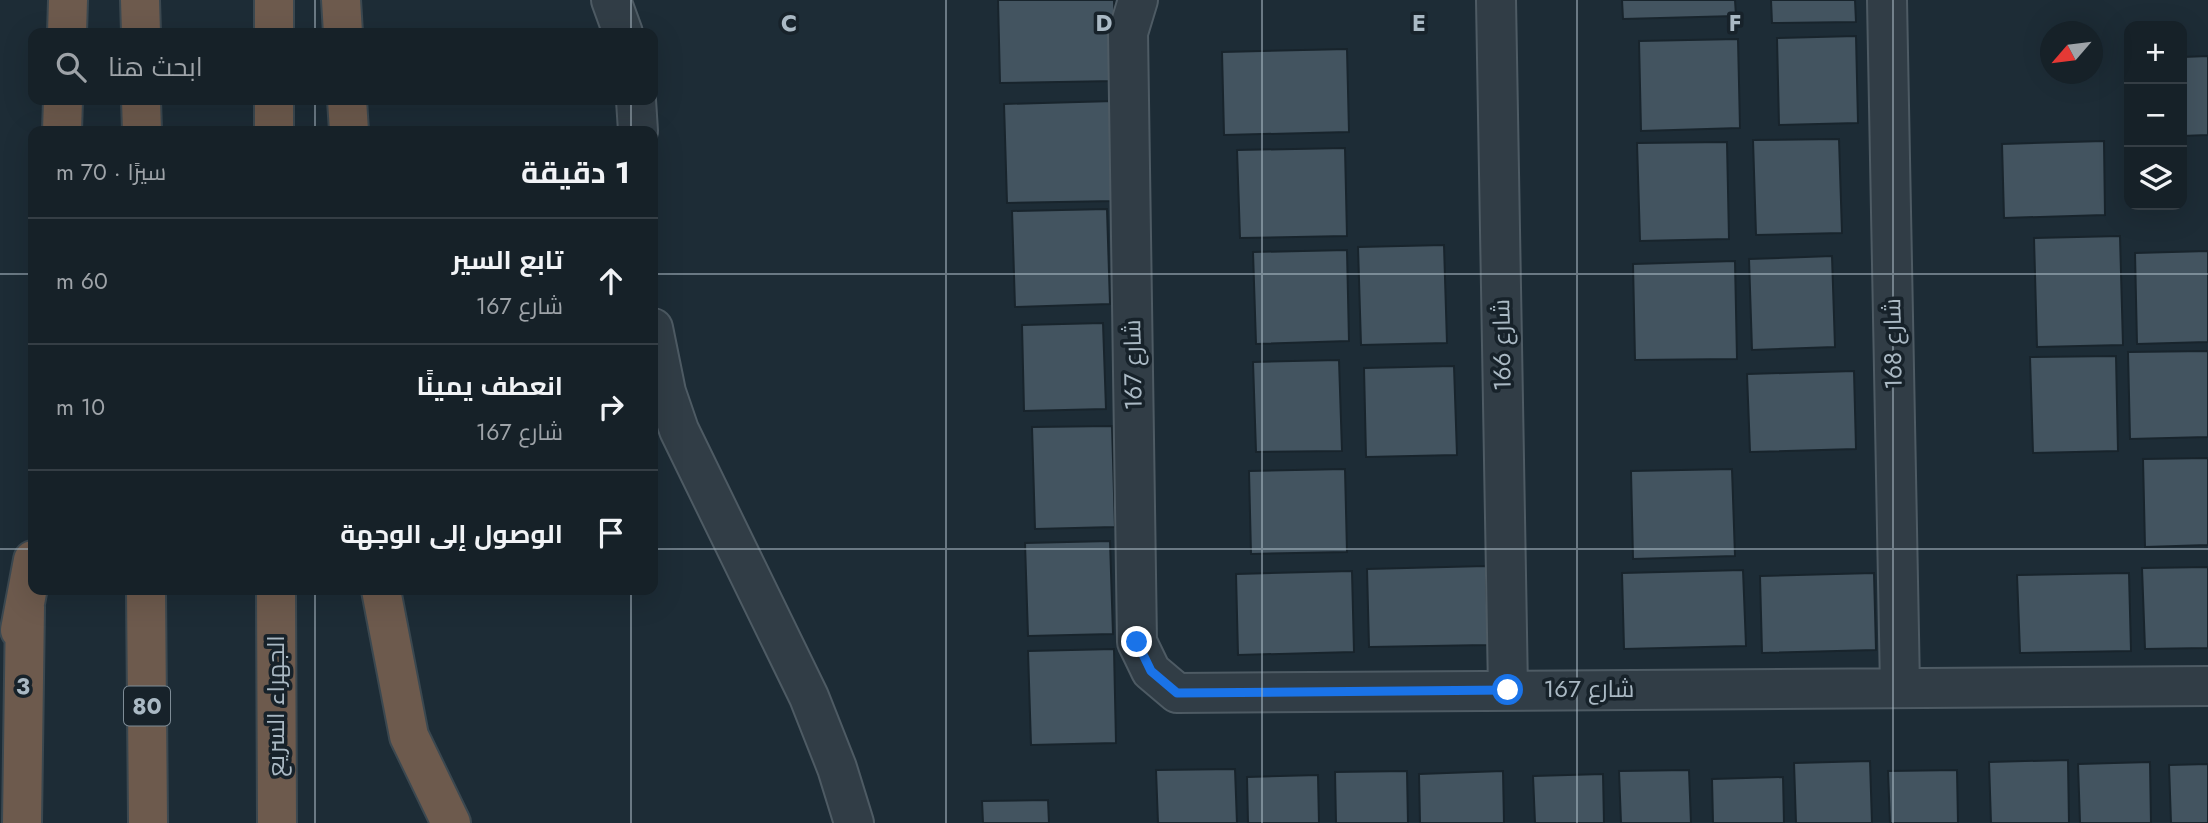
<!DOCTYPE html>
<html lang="ar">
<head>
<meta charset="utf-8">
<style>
  :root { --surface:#162128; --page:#1f2930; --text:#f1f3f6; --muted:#9ea3a8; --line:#353e45 }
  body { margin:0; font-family:Jost,Cairo,sans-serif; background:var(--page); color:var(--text); direction:rtl }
  .controls { position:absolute; right:21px; top:21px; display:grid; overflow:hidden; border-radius:14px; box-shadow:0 7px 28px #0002 }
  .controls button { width:63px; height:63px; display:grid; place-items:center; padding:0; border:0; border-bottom:2px solid var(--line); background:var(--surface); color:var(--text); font:35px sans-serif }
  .compass { position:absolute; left:2040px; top:21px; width:63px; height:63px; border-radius:50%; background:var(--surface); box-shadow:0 7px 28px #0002; rotate:242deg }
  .stop { position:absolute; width:21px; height:21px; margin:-16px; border:5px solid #1a73e8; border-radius:50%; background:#fff }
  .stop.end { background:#1a73e8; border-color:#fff; box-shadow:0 2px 7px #0008 }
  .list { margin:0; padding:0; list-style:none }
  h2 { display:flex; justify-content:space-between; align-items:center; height:91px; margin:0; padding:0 28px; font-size:30px }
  h2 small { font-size:23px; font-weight:400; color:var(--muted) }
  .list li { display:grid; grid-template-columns:46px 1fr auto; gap:21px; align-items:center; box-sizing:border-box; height:126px; padding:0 28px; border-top:2px solid var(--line) }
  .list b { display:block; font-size:26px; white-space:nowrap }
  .list p { margin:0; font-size:23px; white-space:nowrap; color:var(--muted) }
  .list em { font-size:23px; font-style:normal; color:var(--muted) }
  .icon { flex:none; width:38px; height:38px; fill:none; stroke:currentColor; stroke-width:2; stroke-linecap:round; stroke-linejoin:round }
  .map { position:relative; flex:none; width:2208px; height:823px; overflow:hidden; direction:ltr }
  .search { position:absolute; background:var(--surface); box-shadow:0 7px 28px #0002; left:28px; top:28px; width:630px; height:77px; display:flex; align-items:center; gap:18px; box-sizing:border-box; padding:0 24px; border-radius:14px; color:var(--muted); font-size:26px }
  .panel { position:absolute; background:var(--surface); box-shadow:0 7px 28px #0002; left:28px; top:126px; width:630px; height:469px; border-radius:14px; direction:rtl }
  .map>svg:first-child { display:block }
  .building { fill:#435460; stroke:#18242c; stroke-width:2 }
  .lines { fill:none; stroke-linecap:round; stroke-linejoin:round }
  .minor-casing { stroke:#4e5b64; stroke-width:42 }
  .highway-casing { stroke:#3b4850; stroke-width:42 }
  .minor { stroke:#313d46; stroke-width:38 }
  .highway { stroke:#6d5a4d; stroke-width:38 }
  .route { stroke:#1a73e8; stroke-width:9 }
  .grid { fill:none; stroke:#aab9c4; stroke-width:2; stroke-opacity:0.55 }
  .labels { text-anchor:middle; stroke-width:7; stroke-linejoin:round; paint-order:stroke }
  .shield { fill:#17222a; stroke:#7e8c96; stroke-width:2 }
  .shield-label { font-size:23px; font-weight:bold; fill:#aab9c4 }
  .street-label { font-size:24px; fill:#aab9c4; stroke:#17222a }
  .grid-label { font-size:23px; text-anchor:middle; font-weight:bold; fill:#aab9c4; stroke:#17222a; stroke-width:7; stroke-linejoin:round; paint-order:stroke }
</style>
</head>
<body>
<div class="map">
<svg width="2208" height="823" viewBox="0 0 2208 823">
  <rect width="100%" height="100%" fill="#1d2c36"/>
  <path class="building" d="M998 0H1114L1116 81 1000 83Z
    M1622 0H1735L1736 16 1623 19Z
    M1771 0H1855L1856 22 1772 23Z
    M1856 36 1858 123 1779 125 1777 38Z
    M1738 39 1740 128 1641 131 1639 41Z
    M1347 49 1349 132 1224 135 1222 52Z
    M2208 56V135L2182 136V57Z
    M1114 101 1116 201 1007 203 1004 104Z
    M1839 139 1842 233 1756 235 1753 140Z
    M2104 141 2105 215 2004 218 2002 144Z
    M1727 142 1729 239 1640 241 1637 143Z
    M1345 148 1347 236 1240 238 1237 150Z
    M1107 209 1110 304 1015 307 1012 211Z
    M2120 236 2123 345 2037 347 2034 238Z
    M1444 245 1447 343 1361 345 1358 247Z
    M1347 250 1349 341 1256 344 1253 252Z
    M2208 251V342L2137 344 2135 253Z
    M1832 256 1835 347 1752 350 1749 259Z
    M1735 261 1737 359 1635 360 1633 264Z
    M1103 323 1106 409 1024 411 1022 325Z
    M2208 351V437L2130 439 2128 352Z
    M2116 356 2118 451 2033 453 2030 357Z
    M1339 360 1342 451 1256 452 1253 362Z
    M1454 366 1457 455 1366 457 1364 368Z
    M1854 371 1856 449 1750 452 1747 374Z
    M1112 426 1115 527 1035 529 1032 427Z
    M2208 458V545L2145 547 2143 459Z
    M1345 469 1347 552 1251 554 1249 471Z
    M1732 469 1735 556 1633 559 1631 471Z
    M1110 541 1113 634 1028 636 1025 543Z
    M1486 566 1488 645 1369 647 1367 569Z
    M2208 567V648L2145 649 2142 568Z
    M1743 570 1746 646 1624 649 1622 573Z
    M1352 571 1354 652 1238 655 1236 574Z
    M1874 573 1876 650 1762 653 1760 576Z
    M2129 573 2131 651 2020 653 2017 575Z
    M1114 649 1116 743 1031 745 1028 651Z
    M2068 760 2069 823H1991L1989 762Z
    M1870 761 1872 823H1796L1794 763Z
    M2150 762 2151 823H2080L2078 764Z
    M2208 764V823H2171L2169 765Z
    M1235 769 1237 823H1158L1156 770Z
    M1689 770 1691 823H1621L1619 771Z
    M1957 770 1958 823H1890L1888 771Z
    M1407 771 1408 823H1336L1335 772Z
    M1503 771 1504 823H1420L1419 774Z
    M1603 774 1604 823H1535L1533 776Z
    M1318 775 1319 823H1248L1247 777Z
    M1783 777 1784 823H1713L1712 779Z
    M1048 800 1049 823H983L982 801Z"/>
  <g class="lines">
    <defs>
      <path id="minor" d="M611 0 623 33
        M1138 0 1128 33 1137 642 1151 671 1177 693 2208 686
        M1496 0 1508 690
        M1887 0 1900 687
        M636 100 638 131
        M653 328 666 392 679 430 809 697 837 768 854 823"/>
      <path id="highway" d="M140 0 141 33
        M274 0V33
        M341 0 343 33
        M67 33 68 0
        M141 100 142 131
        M274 100V131
        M347 100 349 131
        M62 131 63 100
        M146 590 148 823
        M276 590 277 823
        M381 590 409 736 451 823
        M20 630 33 560
        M22 823 25 607"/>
    </defs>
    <use href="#minor" class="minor-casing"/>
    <use href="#highway" class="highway-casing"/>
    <use href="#minor" class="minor"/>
    <use href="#highway" class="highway"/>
  </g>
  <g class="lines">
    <path class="route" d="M1137 642 1151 671 1177 693 1508 690"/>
  </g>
  <path class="grid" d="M315 0V33M631 0V33M946 0V823M1262 0V823M1577 0V823M1893 0V823M315 100V131M631 100V131M0 274H33M653 274H2208M0 549H33M653 549H2208M315 590V823M631 590V823"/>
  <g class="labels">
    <rect class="shield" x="124" y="686.5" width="46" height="39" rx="5"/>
    <g class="shield-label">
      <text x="147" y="714">80</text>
    </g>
    <g class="street-label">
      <text transform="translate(1893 344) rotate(-91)" y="8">شارع 168</text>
      <text transform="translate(1502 345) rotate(-91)" y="8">شارع 166</text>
      <text transform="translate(1133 365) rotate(-91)" y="8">شارع 167</text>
      <text x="1589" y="697">شارع 167</text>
      <text transform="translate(276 706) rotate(-90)" y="8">الجهراء السريع</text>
    </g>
  </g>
  <g class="grid-label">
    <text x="789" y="31">C</text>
    <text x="1104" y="31">D</text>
    <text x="1419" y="31">E</text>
    <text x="1735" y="31">F</text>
    <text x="23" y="694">3</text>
  </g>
</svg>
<div class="controls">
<button>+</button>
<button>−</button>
<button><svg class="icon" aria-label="layers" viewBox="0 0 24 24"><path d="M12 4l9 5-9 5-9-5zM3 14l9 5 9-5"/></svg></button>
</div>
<svg class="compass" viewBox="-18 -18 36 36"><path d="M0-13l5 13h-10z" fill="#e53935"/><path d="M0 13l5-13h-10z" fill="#9ea3a8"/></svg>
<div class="stop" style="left:1508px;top:690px"></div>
<div class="stop end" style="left:1137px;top:642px"></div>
<div class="search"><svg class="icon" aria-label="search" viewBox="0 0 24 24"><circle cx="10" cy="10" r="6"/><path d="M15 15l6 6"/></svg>ابحث هنا</div>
<section class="panel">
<h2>1 دقيقة<small>سيرًا · 70 m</small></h2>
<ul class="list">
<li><svg class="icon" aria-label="ahead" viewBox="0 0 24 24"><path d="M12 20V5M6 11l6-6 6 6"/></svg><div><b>تابع السير</b><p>شارع 167</p></div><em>60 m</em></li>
<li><svg class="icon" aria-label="right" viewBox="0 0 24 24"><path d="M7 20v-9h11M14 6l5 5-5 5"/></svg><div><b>انعطف يمينًا</b><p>شارع 167</p></div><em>10 m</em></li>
<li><svg class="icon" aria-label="arrive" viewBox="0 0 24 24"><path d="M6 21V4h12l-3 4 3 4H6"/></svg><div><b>الوصول إلى الوجهة</b></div></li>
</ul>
</section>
</div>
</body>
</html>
